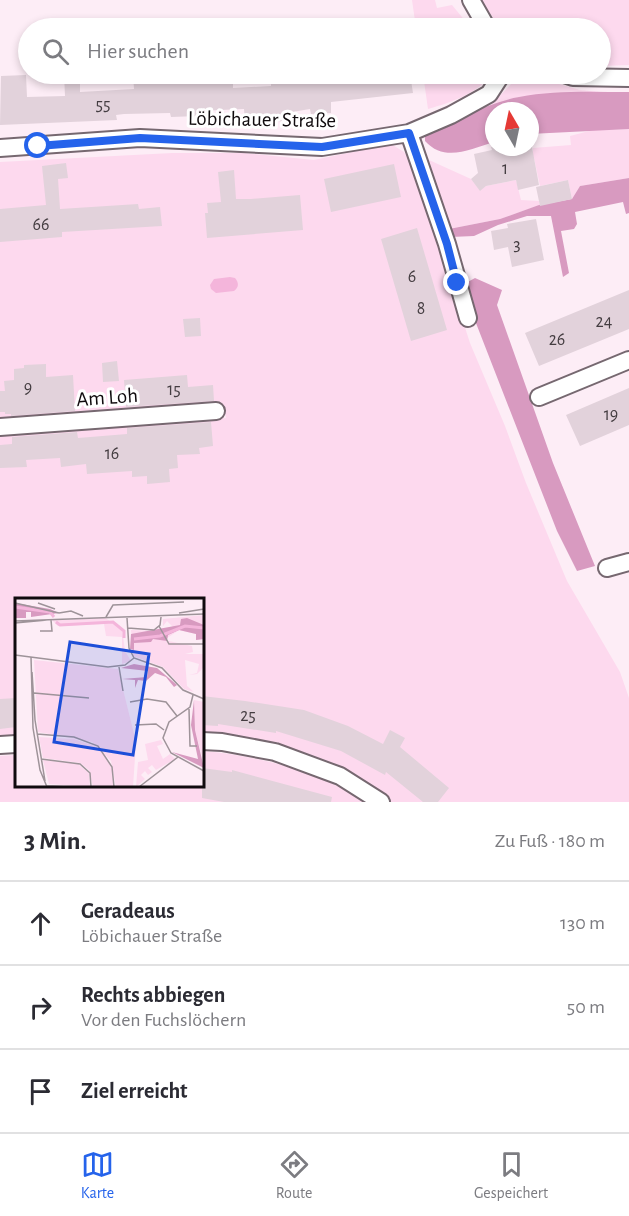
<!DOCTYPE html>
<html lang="de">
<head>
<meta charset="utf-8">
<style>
  :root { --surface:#fff; --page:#f2f2f3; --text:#2b2b33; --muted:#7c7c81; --line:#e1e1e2; --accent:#2563eb }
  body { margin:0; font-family:"Alegreya Sans",sans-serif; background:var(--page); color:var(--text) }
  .compass { position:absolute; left:485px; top:102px; width:54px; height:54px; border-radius:50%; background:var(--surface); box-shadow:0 3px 9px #0003; rotate:351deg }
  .stop { position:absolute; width:18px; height:18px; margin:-14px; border:4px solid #2563eb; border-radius:50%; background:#fff }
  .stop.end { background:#2563eb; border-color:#fff; box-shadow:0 2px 6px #0008 }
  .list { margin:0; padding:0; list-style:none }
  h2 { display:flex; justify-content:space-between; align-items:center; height:78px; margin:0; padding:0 24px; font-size:26px }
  h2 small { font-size:20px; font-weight:400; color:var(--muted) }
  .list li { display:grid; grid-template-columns:39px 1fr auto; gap:18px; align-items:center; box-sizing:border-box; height:84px; padding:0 24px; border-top:2px solid var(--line) }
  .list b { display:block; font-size:22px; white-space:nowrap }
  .list p { margin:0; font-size:20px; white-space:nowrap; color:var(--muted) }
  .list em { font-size:20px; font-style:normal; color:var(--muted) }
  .icon { flex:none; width:33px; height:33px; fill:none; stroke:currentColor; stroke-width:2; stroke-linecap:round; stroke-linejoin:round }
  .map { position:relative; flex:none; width:629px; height:802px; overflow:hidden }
  .search { position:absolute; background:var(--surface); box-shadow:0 3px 9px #0003; left:18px; right:18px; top:18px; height:66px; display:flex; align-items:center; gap:15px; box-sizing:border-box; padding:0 21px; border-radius:33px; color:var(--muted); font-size:22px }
  .sheet { height:330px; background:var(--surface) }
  nav { display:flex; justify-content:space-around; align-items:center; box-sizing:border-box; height:84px; border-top:2px solid var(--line); background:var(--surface); font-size:16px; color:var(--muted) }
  nav a { display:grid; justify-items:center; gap:3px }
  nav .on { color:var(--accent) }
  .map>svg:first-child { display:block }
  .green { fill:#fdd9ee }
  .forest { fill:#d89ac0 }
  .water { fill:#f4b5db }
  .building { fill:#e2d2db }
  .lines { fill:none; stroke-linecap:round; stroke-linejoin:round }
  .minor-casing { stroke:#766870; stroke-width:20 }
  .minor { stroke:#fff; stroke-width:16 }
  .route { stroke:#2563eb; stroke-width:8 }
  .labels { text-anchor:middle; stroke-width:6; stroke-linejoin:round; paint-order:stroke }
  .number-label { font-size:18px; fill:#443d41 }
  .street-label { font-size:21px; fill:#100b0e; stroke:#fff }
  .inset-river { fill:none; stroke:#f4b5db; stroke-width:3 }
  .inset-road { fill:none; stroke:#9e9399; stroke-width:1.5 }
  .view { fill:#1d4ed8; fill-opacity:0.15; stroke:#1d4ed8; stroke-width:3 }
  .inset-edge { fill:none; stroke:#100b0e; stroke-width:3 }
</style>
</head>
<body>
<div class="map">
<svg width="629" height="802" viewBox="0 0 629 802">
  <rect width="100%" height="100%" fill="#fdedf6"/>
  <path class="green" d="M412 0H435L437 8 452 5 471 28H416Z
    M481 0H629V65L601 66 600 28H500Z
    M423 74H492C477 94 452 102 428 109Z
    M528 75 580 90 601 92 519 97 490 106 516 79Z
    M629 129V178L580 186 572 199 568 180 540 186 534 158 525 152 533 151V148L571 145 570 136 593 130Z
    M391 144 404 152 412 163 470 343 505 426 526 483 567 581 620 672 629 698V802H390L380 793 203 735 202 600H16V739L0 740V435L226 418 223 405 0 421V162L172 153H244L314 160Z
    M429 160 471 179 480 190 486 186 516 180 521 200 539 201 540 205 500 219 449 229Z
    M203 751C258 756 317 770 364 802H0V756L16 755V786H202Z"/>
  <path class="forest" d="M629 92V129L530 134V111H494V142C470 149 445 163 425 141V135C455 122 486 103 519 97 554 90 593 92 629 92Z
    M629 178V213L626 214 623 202 575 212 577 224 574 229 561 231 569 273 563 277 551 216H527L498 225 474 236 451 237 449 229 500 219 539 205 572 199 580 186Z
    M475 278 502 290 497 305 553 463 595 566 577 571 557 531 474 318 464 284Z"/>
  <path class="water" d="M230 277 235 278C239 283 239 287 234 291L216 293 211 289 210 285 214 279Z"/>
  <path class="building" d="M64 74H80V92L134 89 133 74H233V88L271 86V74H410L413 93 331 102V113L311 114 310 109 292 112 293 121 245 122 244 109 198 111V116L171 117 170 113 124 114 116 115 117 120 0 125 1 76 26 75 27 97 65 96Z
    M491 147H532L539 185 518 190 516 180 486 186 480 191 471 179 478 173 474 154 492 150Z
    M66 163 68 178 58 179 60 209 138 204 139 209 160 207 162 226 62 232V237L0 242V209L46 205 42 166Z
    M394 164 401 197 331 212 324 179Z
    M234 170 236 199H251L300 195 303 230 207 238 205 213H208L207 203 221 202 218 172Z
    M568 180 572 199 540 206 536 187Z
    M536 219 544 260 512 267 508 247 494 250 491 231 508 228 507 224Z
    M417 228 447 330 411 341 381 239Z
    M629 290V329L539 366 525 333Z
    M200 318 201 336 185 337 183 319Z
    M117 361 119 381 103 382 102 363Z
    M46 364V377L73 375 75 411 11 416V414H5V412H0V391H5L4 381 14 380V369L24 368V365Z
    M187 375 188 387 213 385 214 401 126 407 124 380Z
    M629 388V425L580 446 566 415Z
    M211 422 213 446 199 448 200 454 177 455 178 468 169 469 170 482 147 484V476L132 477V471L87 474 86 464 61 467 60 458 26 460 27 467 0 468V445L12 444V437L77 432 78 438 127 434V428Z
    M202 696 245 701 304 710 348 726 383 744 390 730 405 738 400 747 449 788 438 802H423L386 772 385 775 341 751 276 731V733L218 724V726L202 725Z
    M16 698V727L0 729V699Z
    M202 768 232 772V770L332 797 331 802H224L202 798Z"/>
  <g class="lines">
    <defs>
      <path id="minor" d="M471 0 487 28
        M564 74 573 77 629 78
        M409 133 447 244 468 318
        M0 148 140 138 322 147 409 133 451 115 489 94 502 74
        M539 397 629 360
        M0 427 216 411
        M607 568 629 562
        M202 741 222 742 275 752 340 776 381 802
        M0 745 16 744"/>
    </defs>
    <use href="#minor" class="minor-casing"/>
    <use href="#minor" class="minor"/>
  </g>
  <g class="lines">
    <path class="route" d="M38 146 140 138 322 147 409 133 447 244 457 283"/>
  </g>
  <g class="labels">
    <g class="number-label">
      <text x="103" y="110">55</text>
      <text x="505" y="174">1</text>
      <text x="41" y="230">66</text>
      <text x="517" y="250">3</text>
      <text x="412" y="282">6</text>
      <text x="421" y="314">8</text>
      <text x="604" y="327">24</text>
      <text x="557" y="345">26</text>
      <text x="28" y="393">9</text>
      <text x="174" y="395">15</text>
      <text x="611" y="420">19</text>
      <text x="112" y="459">16</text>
      <text x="248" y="721">25</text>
    </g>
    <g class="street-label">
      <text transform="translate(262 119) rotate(1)" y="7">Löbichauer Straße</text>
      <text transform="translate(107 397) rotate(-4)" y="7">Am Loh</text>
    </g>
  </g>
  <g transform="translate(15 598)">
    <rect width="189" height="189" fill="#fdedf6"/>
    <path d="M189 17V41L181 42V36L164 32 149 42 177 48 178 54 170 56H189V69L182 76 174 77 182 75 184 66 170 62 172 88 179 94 169 91 148 69 118 58 116 32 139 33 158 29 152 23 148 28V21ZM90 20 107 30 110 53 116 63 107 66V39L91 38 89 26 43 28 37 22ZM19 62 103 71 121 144 118 189H101L96 163 77 144 23 134ZM179 102 189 104V166L180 132ZM24 139 59 141 80 148 90 157 98 174V189H78L74 172 65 165 28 160ZM146 142 148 146 142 148 148 161 155 156 160 161 141 172 137 167 133 170 137 174 133 177 130 173 126 177 130 181 121 189 123 164 133 162 130 146ZM28 162 63 166 74 175 75 189 34 186Z" fill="#fdd9ee"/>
    <path d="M0 5 35 11 44 15 16 19V14H11V20H0ZM172 20 189 27V41L181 42V36L164 32 153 37 152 43 138 41 136 44 119 45V52L115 51 116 36 165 27 166 21ZM119 66 142 70 162 87 159 89 151 79 140 75 131 83 123 82 120 90V82L107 81 132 79 133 73 106 70ZM179 102 180 132 189 170 157 154 183 161 176 127Z" fill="#d89ac0"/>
    <path class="inset-river" d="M0 9 35 14 39 19M41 24 45 27 98 24 109 33V40M119 41 145 38 170 28 189 30"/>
    <path class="inset-road" d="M0 5 44 15M23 5 40 11M44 15 56 13 68 18M164 15 189 11M91 19 98 7 169 4M112 20 114 50 119 60 147 70 168 92 189 101M0 23 189 16M0 25 32 22M144 28 154 46H189M113 30 139 32 145 27 146 19M25 33H37L36 22M0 57 93 69 110 67 119 60M16 59 18 130 25 172 32 189M104 69 108 93M17 74 20 122 30 183M19 95 74 100M178 97 175 109 154 124 148 140 156 155 189 173M115 104 132 101 151 104 162 118M174 111 175 148H182M120 127 141 126 149 132M22 136 59 139 83 148 97 169 99 189M26 161 65 166 75 175 76 189M32 188 54 189M124 189 163 159"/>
    <path class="view" d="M55 44 134 56 118 157 39 144Z"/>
    <rect width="189" height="189" class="inset-edge"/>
  </g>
</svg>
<svg class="compass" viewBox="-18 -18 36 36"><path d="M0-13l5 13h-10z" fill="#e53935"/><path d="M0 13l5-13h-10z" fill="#7c7c81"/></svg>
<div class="stop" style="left:38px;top:146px"></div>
<div class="stop end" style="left:457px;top:283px"></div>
<div class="search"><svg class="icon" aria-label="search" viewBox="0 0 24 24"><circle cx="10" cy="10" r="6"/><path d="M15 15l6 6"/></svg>Hier suchen</div>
</div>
<section class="sheet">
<h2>3 Min.<small>Zu Fuß · 180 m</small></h2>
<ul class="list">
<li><svg class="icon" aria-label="ahead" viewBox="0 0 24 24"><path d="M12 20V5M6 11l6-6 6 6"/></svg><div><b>Geradeaus</b><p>Löbichauer Straße</p></div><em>130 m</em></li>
<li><svg class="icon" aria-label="right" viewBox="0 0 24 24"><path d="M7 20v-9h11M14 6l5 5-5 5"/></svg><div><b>Rechts abbiegen</b><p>Vor den Fuchslöchern</p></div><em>50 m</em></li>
<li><svg class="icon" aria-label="arrive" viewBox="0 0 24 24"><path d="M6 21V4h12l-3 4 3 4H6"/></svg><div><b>Ziel erreicht</b></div></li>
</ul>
</section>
<nav>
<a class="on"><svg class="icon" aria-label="map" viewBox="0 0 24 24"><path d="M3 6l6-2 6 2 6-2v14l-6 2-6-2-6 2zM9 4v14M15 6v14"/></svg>Karte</a>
<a><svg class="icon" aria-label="directions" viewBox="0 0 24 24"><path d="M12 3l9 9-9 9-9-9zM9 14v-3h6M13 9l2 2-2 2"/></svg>Route</a>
<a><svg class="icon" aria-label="saved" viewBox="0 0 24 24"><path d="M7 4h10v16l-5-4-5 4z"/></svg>Gespeichert</a>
</nav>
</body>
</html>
